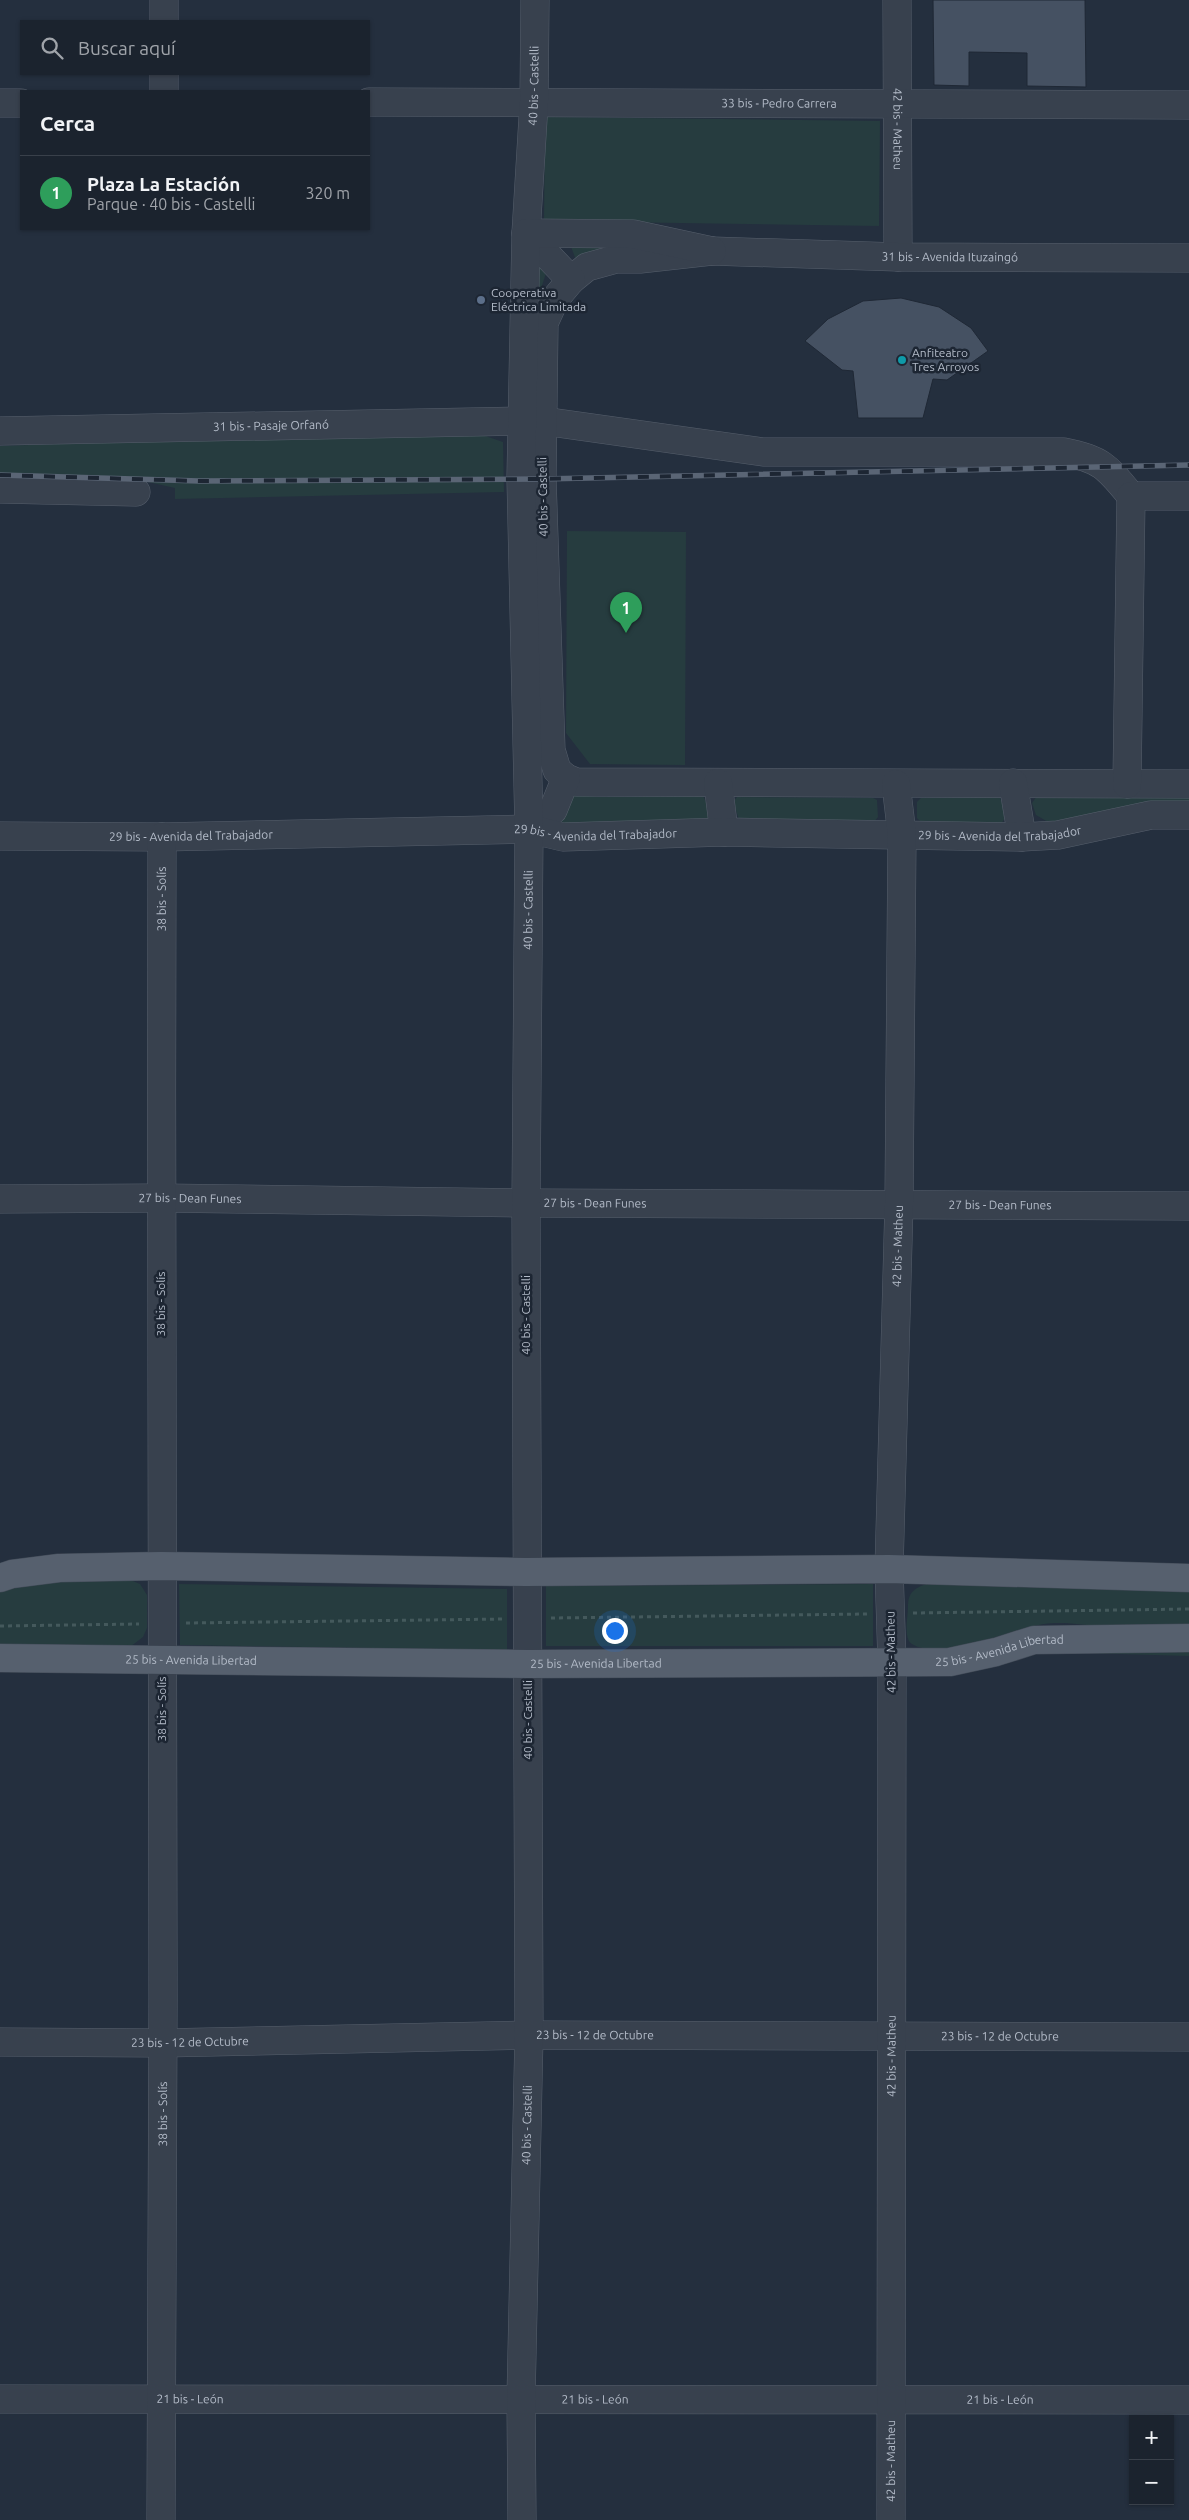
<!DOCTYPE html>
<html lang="es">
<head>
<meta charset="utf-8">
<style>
  :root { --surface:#1b232e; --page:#282f3a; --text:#f1f3f6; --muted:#a0a4aa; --line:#39404a; --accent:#db2777 }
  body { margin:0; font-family:Ubuntu,sans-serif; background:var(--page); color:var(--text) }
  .controls { position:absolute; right:15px; bottom:15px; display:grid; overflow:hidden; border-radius:0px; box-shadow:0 1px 4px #0004 }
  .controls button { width:45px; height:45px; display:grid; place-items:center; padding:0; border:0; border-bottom:1px solid var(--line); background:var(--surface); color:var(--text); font:25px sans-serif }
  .you { position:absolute; left:614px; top:1630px; width:18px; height:18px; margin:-12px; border:4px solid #fff; border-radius:50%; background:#1a73e8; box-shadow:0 0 0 8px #1a73e833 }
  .badge { display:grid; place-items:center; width:32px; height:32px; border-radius:50%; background:var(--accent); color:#fff; font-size:16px; font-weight:700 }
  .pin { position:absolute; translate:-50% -41px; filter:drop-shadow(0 1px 2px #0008) }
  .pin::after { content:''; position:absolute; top:26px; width:18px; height:15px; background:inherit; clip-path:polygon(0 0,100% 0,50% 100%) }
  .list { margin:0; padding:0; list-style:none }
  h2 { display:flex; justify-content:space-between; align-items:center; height:65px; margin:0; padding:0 20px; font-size:21px }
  h2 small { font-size:16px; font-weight:400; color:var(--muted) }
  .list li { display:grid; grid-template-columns:32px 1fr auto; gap:15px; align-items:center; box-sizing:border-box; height:75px; padding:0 20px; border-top:1px solid var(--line) }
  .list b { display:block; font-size:19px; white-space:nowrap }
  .list p { margin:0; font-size:16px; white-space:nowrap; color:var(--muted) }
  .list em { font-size:16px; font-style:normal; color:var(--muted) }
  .icon { flex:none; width:28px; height:28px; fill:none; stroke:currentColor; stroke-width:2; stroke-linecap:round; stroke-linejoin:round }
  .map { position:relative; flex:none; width:1189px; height:2520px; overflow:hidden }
  .search { position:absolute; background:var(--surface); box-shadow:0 1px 4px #0004; left:20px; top:20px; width:350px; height:55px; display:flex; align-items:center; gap:12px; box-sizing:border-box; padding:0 18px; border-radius:0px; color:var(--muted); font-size:19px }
  .panel { position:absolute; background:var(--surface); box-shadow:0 1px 4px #0004; left:20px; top:90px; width:350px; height:140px; border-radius:0px }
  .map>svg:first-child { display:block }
  .green { fill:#263c3f }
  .building { fill:#455162; stroke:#1f2835 }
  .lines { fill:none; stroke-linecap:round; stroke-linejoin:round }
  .minor-casing { stroke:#565f6c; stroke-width:29 }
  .major-casing { stroke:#414a57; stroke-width:29 }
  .path { stroke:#44595c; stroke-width:3; stroke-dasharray:4 4; stroke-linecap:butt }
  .minor { stroke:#38414e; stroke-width:28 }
  .major { stroke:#56606e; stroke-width:28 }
  .rail-casing { stroke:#5a6575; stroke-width:5.5 }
  .rail { stroke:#1d2633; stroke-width:4; stroke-dasharray:11; stroke-linecap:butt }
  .service-dot { fill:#5c6f8a; stroke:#1d2633; stroke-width:2 }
  .culture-dot { fill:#0f9aa8; stroke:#1d2633; stroke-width:2 }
  .labels { text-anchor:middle; stroke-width:5; stroke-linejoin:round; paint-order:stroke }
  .street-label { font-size:12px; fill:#b4bcc9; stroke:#1d2633 }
  .poi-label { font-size:12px; fill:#b4bcc9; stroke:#1d2633; text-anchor:start }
</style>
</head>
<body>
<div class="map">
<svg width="1189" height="2520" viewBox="0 0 1189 2520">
  <rect width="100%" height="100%" fill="#242f3e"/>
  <path class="green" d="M545 117 880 121 879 226 544 221Z
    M632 243 576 260 570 244Z
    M537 265 548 267 539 295 535 328Z
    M468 430 503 442 504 492 175 499V488L139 480 0 481V446Z
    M567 531 686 532 685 765 590 764 566 733Z
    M572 794 597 797 703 796 712 814 711 820 561 824Z
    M1037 796 1189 797V803L1048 822 1036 815 1032 803Z
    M737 797 873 798 877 800 878 817 873 823 740 822 733 802Z
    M996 797 1000 798 1007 815 1001 824 921 822 917 818V802L921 798Z
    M128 1579 140 1584 147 1595V1628L143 1637 130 1647 0 1646V1591L47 1582Z
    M179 1584 507 1589V1650L180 1645Z
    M873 1584V1646H546V1586Z
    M926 1584 1189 1591V1628C1160 1627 1131 1627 1102 1626 1072 1625 1057 1619 1027 1628 1000 1635 937 1660 912 1644 903 1638 908 1617 908 1607 908 1593 913 1589 926 1584Z
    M1189 1651V1656L1045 1652Z"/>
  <path class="building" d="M933 0H1085L1086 87 1027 86V53L969 52V86L934 85Z
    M901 298 939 307 971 328 988 351 947 380 933 379 923 418H858L853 371 842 370 805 341 828 319 863 301Z"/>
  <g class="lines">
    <defs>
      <g id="minor">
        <path id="s1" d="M897 0 898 257"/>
        <path d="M164 21V0"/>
        <path d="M164 91V74"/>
        <path id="s2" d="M369 102 1189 105"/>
        <path d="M0 103H21"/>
        <path id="s3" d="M571 280 587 267 616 259H640L712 251 898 257 1189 258"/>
        <path id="s4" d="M0 431 522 421H543L763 452H1064C1102 459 1108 468 1131 496"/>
        <path d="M0 489 136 492"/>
        <path d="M566 778 576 782 1189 784"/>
        <path d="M718 783 724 832"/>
        <path d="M1013 783 1022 837"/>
        <path d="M1127 784 1131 496H1189"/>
        <path id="s5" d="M529 829 553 810 566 778 557 770 551 750 542 479 544 323 555 299 571 280 526 233 534 102 535 0"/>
        <path id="s6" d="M0 836 162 837 529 829 563 837 724 832 1022 837 1058 835 1151 815H1189"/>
        <path id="s7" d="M0 1199 161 1198 526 1203 1189 1206"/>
        <path id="s8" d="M0 2042 163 2043 529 2035 1189 2037"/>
        <path id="s9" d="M0 2399 1189 2400"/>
        <path id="s10" d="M161 2520C166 1959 160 1398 162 837"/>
        <path id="s11" d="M522 2520 521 2399 529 2035 526 1203 529 829 521 478 526 233 633 234 712 251"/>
        <path id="s12" d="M891 2520 892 1662 889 1569 899 1204 902 835 896 784"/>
      </g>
      <g id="major">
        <path d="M0 1578 12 1574 59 1568 161 1566 526 1572 889 1569 1189 1578"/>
        <path id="s13" d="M0 1658 528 1664 950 1662 996 1652 1034 1640 1189 1638"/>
      </g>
    </defs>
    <use href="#minor" class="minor-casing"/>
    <use href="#major" class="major-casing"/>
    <path class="path" d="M913 1613 1189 1609
      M551 1618 867 1614
      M186 1623 504 1619
      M0 1626 139 1624"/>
    <use href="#minor" class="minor"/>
    <use href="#major" class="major"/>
    <defs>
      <path id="rail" d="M0 475 199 481 542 479 1189 465"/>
    </defs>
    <use href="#rail" class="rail-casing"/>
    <use href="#rail" class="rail"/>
  </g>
  <circle class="service-dot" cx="481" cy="300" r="5"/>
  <circle class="culture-dot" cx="902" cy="360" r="5"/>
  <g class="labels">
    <g class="street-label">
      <text dy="4" stroke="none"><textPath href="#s5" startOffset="789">40 bis - Castelli</textPath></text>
      <text dy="4" stroke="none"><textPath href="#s2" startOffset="410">33 bis - Pedro Carrera</textPath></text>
      <text dy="4" stroke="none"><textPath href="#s1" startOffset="129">42 bis - Matheu</textPath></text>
      <text dy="4" stroke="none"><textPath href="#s3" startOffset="385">31 bis - Avenida Ituzaingó</textPath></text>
      <text dy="4" stroke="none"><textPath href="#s4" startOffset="271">31 bis - Pasaje Orfanó</textPath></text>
      <text transform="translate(543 497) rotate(-91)" y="4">40 bis - Castelli</text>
      <text dy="4" stroke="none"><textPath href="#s6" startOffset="596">29 bis - Avenida del Trabajador</textPath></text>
      <text dy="4" stroke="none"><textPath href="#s6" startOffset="1001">29 bis - Avenida del Trabajador</textPath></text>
      <text dy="4" stroke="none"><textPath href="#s6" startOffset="191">29 bis - Avenida del Trabajador</textPath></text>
      <text dy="4" stroke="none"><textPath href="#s10" startOffset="1621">38 bis - Solís</textPath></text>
      <text dy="4" stroke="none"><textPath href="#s11" startOffset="1610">40 bis - Castelli</textPath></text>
      <text dy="4" stroke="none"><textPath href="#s7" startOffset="190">27 bis - Dean Funes</textPath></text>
      <text dy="4" stroke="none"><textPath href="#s7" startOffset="595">27 bis - Dean Funes</textPath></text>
      <text dy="4" stroke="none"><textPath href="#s7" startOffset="1000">27 bis - Dean Funes</textPath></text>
      <text dy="4" stroke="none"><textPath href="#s12" startOffset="1274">42 bis - Matheu</textPath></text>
      <text transform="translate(161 1304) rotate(-90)" y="4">38 bis - Solís</text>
      <text transform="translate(526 1315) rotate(-90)" y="4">40 bis - Castelli</text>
      <text dy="4" stroke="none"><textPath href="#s13" startOffset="1001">25 bis - Avenida Libertad</textPath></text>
      <text transform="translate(891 1652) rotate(-91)" y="4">42 bis - Matheu</text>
      <text dy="4" stroke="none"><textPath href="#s13" startOffset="191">25 bis - Avenida Libertad</textPath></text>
      <text dy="4" stroke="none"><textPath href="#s13" startOffset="596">25 bis - Avenida Libertad</textPath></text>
      <text transform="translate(162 1709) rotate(-90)" y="4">38 bis - Solís</text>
      <text transform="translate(528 1720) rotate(-90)" y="4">40 bis - Castelli</text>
      <text dy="4" stroke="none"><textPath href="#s8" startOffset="595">23 bis - 12 de Octubre</textPath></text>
      <text dy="4" stroke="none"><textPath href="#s8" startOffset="1000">23 bis - 12 de Octubre</textPath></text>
      <text dy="4" stroke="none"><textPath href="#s8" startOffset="190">23 bis - 12 de Octubre</textPath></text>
      <text dy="4" stroke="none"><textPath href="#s12" startOffset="464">42 bis - Matheu</textPath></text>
      <text dy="4" stroke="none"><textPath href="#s10" startOffset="406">38 bis - Solís</textPath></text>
      <text dy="4" stroke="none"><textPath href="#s11" startOffset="395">40 bis - Castelli</textPath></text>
      <text dy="4" stroke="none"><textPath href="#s9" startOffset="595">21 bis - León</textPath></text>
      <text dy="4" stroke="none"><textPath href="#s9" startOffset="190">21 bis - León</textPath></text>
      <text dy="4" stroke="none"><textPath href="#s9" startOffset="1000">21 bis - León</textPath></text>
      <text dy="4" stroke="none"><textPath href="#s12" startOffset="59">42 bis - Matheu</textPath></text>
    </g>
    <g class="poi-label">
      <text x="491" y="297">Cooperativa<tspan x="491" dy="14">Eléctrica Limitada</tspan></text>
      <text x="912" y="357">Anfiteatro<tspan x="912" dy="14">Tres Arroyos</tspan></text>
    </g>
  </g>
</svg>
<div class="controls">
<button>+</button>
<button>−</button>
</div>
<div class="you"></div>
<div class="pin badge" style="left:626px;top:633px;background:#2e9e5b">1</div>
<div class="search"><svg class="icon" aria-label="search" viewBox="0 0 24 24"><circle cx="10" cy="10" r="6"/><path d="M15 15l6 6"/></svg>Buscar aquí</div>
<section class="panel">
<h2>Cerca<small></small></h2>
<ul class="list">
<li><span class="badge" style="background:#2e9e5b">1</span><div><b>Plaza La Estación</b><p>Parque · 40 bis - Castelli</p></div><em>320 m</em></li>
</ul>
</section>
</div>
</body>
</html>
